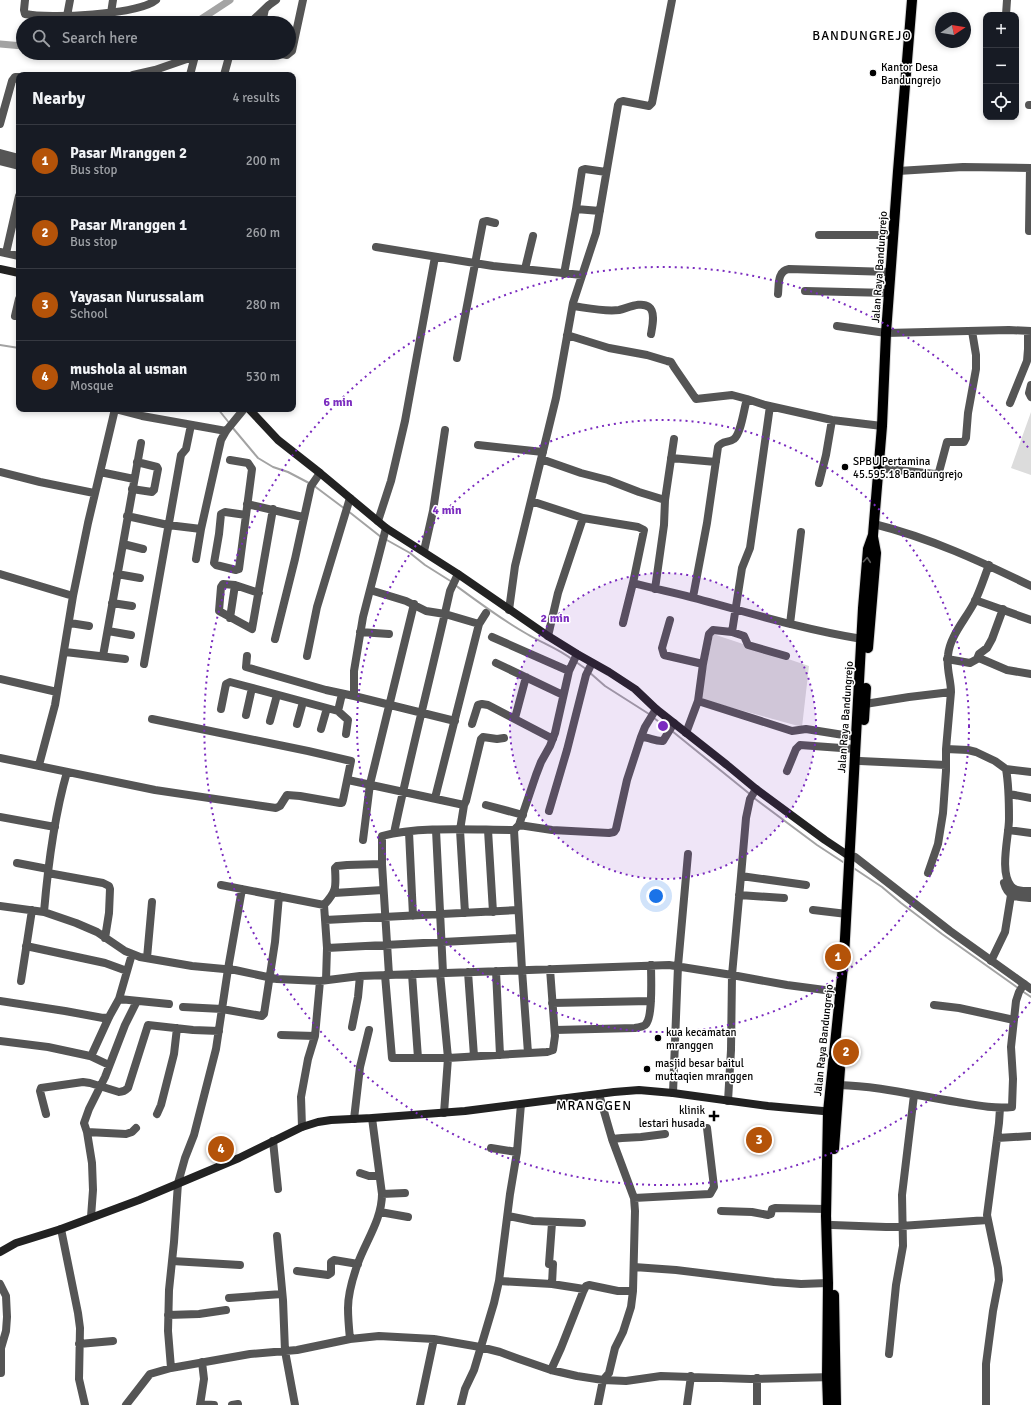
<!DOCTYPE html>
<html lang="en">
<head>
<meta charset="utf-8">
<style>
  :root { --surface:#171b24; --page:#20242c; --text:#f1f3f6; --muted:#9ea1a6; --line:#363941; --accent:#b45309 }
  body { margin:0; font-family:Signika,sans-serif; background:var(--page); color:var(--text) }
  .controls { position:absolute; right:12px; top:12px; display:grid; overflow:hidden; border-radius:8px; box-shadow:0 2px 6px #0003 }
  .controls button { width:36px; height:36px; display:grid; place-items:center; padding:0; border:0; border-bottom:1px solid var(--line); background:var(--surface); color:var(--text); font:20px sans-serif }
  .compass { position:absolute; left:935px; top:12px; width:36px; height:36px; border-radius:50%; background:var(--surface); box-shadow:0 2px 6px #0003; rotate:78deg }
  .you { position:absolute; left:656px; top:896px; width:14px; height:14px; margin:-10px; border:3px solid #fff; border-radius:50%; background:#1a73e8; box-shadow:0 0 0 6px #1a73e833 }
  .badge { display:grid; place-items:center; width:26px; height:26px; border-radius:50%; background:var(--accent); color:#fff; font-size:13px; font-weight:700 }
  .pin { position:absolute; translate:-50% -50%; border:2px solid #fff; box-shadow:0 1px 4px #0006 }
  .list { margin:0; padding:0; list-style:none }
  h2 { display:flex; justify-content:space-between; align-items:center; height:52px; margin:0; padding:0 16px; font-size:17px }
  h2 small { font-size:13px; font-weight:400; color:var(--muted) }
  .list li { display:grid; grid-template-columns:26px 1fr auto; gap:12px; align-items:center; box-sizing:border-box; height:72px; padding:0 16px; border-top:1px solid var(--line) }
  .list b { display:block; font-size:15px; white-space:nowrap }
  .list p { margin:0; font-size:13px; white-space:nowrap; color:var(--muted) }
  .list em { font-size:13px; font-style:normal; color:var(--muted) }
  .icon { flex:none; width:22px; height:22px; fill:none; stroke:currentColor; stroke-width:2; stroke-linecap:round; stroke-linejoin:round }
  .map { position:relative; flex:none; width:1031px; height:1405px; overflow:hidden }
  .search { position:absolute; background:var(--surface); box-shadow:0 2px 6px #0003; left:16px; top:16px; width:280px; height:44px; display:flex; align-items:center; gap:10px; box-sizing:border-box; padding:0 14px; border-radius:22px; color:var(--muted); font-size:15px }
  .panel { position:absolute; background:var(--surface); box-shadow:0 2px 6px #0003; left:16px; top:72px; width:280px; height:340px; border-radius:8px }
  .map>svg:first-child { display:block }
  .green { fill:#dcdcdc }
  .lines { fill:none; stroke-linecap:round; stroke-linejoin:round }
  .stream { stroke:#a3a3a3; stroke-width:2 }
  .canal { stroke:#a3a3a3; stroke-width:7 }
  .primary-casing { stroke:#dbdbdb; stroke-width:12 }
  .minor { stroke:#555; stroke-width:8 }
  .tertiary { stroke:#555; stroke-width:8 }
  .secondary { stroke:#222; stroke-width:8 }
  .primary { stroke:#000; stroke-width:10 }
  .oneway { stroke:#595959 }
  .ring { fill:none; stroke:#7b2cbf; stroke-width:2; stroke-dasharray:2 4 }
  .poi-dot { fill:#000; stroke:#fff; stroke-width:1.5 }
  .labels { text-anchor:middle; stroke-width:3; stroke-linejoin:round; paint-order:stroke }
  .poi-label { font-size:11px; fill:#000; stroke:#fff; text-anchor:start }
  .street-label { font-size:11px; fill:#000; stroke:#fff }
  .quarter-label { font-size:13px; letter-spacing:1px; fill:#000; stroke:#fff }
  .centre { fill:#7b2cbf; stroke:#fff; stroke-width:2 }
  .ring-label { font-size:12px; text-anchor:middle; font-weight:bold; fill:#7b2cbf; stroke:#fff; stroke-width:3; stroke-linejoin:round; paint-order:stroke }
</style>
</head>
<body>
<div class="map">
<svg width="1031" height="1405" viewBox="0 0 1031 1405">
  <rect width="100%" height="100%" fill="#fff"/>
  <path class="green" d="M1031 412V475L1011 468Z
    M713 634 809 666 802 727 700 699Z"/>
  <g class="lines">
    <path class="stream" d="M0 345 19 348
      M218 409 230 424
      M232 427 258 458 273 467 288 472 309 483
      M313 485 345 509
      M348 511 381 537
      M385 539 410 553 425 565 452 582
      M455 585C478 602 502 620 527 634 542 643 559 649 573 660
      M576 662 586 669
      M589 672 605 686 649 714
      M654 718 668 729
      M672 731 751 795
      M754 798 817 845 846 864
      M852 867 882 887 901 903 942 934 1018 988
      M1022 991 1031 997"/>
    <path class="canal" d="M195 23 230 0
      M0 44 23 46"/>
    <defs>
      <path id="primary" d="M868 648 876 553 873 537
        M864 720 866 688
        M834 1149 840 1069
        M834 1295 836 1405
        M828 1405 827 1376 828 1283 826 1216 828 1112 844 957 863 608 868 549 873 535 882 426 886 333 898 171 912 0"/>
    </defs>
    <use href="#primary" class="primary-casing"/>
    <path class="minor" d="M25 0 24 10 25 14C49 19 138 15 156 0
      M111 13 113 0
      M1006 15 1007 0
      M67 16 70 0
      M250 23 269 5 276 0
      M262 23 265 9
      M277 53 287 55 292 51 303 0
      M133 75 155 70 204 53
      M190 75 195 56
      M224 75 230 53
      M1029 105H1031
      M0 124 12 81 15 77H19
      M0 153 19 158
      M0 161 19 166
      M898 171 963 167 1031 168
      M576 209 600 211
      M1029 231 1030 168
      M819 235H894
      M376 247 493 266 582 275
      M0 252 19 256
      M6 253 19 196
      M525 269 533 236
      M564 274 576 209 582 170 585 169 606 172
      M805 291 889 293
      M778 294C779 285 777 271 789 269L891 272
      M573 306C587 308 605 312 619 310 628 308 641 301 649 307 656 312 652 328 651 334
      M15 316 19 299
      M837 326 886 333 1009 330 1031 331
      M567 335 609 348 647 355 667 361 671 362 674 367 696 399 732 395 747 399
      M457 358 483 222 487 221 495 223
      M1031 385 1029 393 1031 397
      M1010 403 1027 361 1028 349V331
      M115 409 142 416 226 431
      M478 445 543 452
      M671 458 716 462
      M541 459 581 473 608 480 639 492 665 500
      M230 460 248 463 252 469 239 569 236 570 216 565 214 563 219 534 221 514 225 512 246 515
      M878 468 935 474 939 472 947 442H964L966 438 968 413 976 369V355L972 331
      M0 472 40 482 94 493
      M100 472 134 479
      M819 483 826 455 832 420
      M132 489 152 492 154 490 158 469 157 467 137 462
      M531 501 583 518 638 527 644 530 633 583 623 623
      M247 504 303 517
      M127 516 168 525 201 529 196 559
      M378 521 391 481 405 421 435 257
      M874 524C930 538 980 561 1031 586
      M386 528 363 617 354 671V696L455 721
      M201 529 221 440 226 431 244 409
      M123 544 143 549
      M424 551 433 511 445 430
      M0 574 73 596
      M117 574 140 578
      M633 583C655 589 677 593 698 599 753 614 806 630 862 639
      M655 589 664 525 665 500 674 439
      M370 590 406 601 426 611 445 614 479 624
      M259 593 235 585 223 584 221 587 219 611 252 629 273 509
      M693 597 707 523 718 447C722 440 729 443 734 439 741 434 744 408 747 399L765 405 832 420 882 426
      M975 600 1031 620
      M112 603 132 606
      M509 610 515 566 556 398 573 303 596 233 618 105 620 102 623 101 649 106 652 103 672 0
      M230 618 235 585
      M670 620 662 648 664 655 703 664
      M70 623 89 626
      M790 624 801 532
      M108 631 131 635
      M360 632 389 634
      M732 632 744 636 748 645 786 656
      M548 636 558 593 583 518
      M492 637 569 671
      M275 639 295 559 311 486 320 473
      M65 652 125 659
      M103 656 141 443
      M247 656 246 667 326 690 354 696
      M307 656 317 607 350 498
      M947 659 970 663 979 658 1007 670 1031 674
      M977 659 979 654 987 648 992 639 1003 609
      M496 663 563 695
      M144 664 181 455 186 449 191 425
      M0 679 57 692
      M342 694 338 711 348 720 346 734
      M698 701 792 731 806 729 856 737
      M865 704 909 697 951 692
      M221 709 226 684 230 682 338 711
      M246 715 252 688
      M515 718 526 677
      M270 721 277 695
      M297 724 303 702
      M472 724 478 705 482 704 488 705 553 739
      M321 729 327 708
      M686 733 698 701 703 664 709 634 713 630 732 632 742 568 750 548 752 534 770 406
      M641 737 645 727 656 709
      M946 749 968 750 976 752 995 761 1006 769 1031 772
      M0 758 155 790 276 808 280 806 287 795 300 796 340 803H342L343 800 351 761 308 751 152 719
      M860 761 946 765
      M39 765 55 705 73 596 88 523 115 409
      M1006 769C1009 786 1009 802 1009 819 1009 836 999 872 1011 886 1015 892 1024 891 1031 891
      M787 771 796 749 800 745 855 749
      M348 780 464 805 466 801 481 739 483 737 497 739 504 738
      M1009 794 1031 798
      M435 798 479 624 486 613
      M464 805 460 830 465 913
      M486 805 523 815
      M549 811 567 750 586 675 592 663
      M0 817 55 827
      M519 825 552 830 609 833 614 832 616 829 627 780 641 737C649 737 656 742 663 741L674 723
      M436 830 443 973
      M488 830 493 912
      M1008 830 1031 833
      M409 832 413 916
      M394 833C411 752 432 672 450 591L458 574
      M363 840 370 784 414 604
      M17 863 48 869
      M48 873 103 883 109 886 110 889 109 913 105 938
      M928 873 938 844 943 813 946 771V749L951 692C951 680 946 668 948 655 950 636 965 620 974 603 980 591 984 578 989 565
      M741 876 806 885
      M1008 882 1004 883C1008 898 1017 897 1031 898
      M221 885 324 905 327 948 326 980
      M334 893 383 890
      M739 895 784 898
      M324 905C337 891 336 887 335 868L337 866 347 865 382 864
      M0 906 44 912 76 923 97 932 125 951 140 957 192 966 235 970 277 979 320 981 360 976 669 965 732 975 787 985 840 992
      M813 910 847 914
      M44 912C48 865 54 817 67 772
      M325 920 518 910
      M26 946 105 963 127 971
      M327 948 520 938
      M147 958 152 902
      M991 961 1005 932 1011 895
      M496 971 500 1055
      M468 972 474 1056
      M440 973 448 1058 444 1113
      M412 974 418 1058
      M385 975 392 1058H448L547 1052 553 1050 555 1036 550 969
      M389 975 382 864V836C421 826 473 830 514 830
      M21 981 32 910
      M119 999 169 1004
      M0 1001 65 1011 103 1018 109 1017
      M552 1003 651 1001
      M934 1005 959 1008 1014 1020
      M183 1007 222 1009 262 1016 264 1014 275 942 279 896
      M352 1027 358 997 360 976
      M555 1030 635 1028C639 1027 644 1027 646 1024 653 1016 651 976 651 965
      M281 1035 315 1036
      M0 1041 48 1047 90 1056 109 1065
      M93 1052 109 1017 119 999 132 954
      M528 1053 522 970 514 830 519 825 536 775 541 762 550 746 555 733 569 671 577 654
      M839 1085C879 1086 918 1096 957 1102 975 1105 994 1109 1012 1107L1013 1079 1011 1047 1016 1001 1019 992 1024 984
      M673 1093 678 966 688 854
      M728 1101 731 1050 732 975 741 876 746 818 750 799 756 789
      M46 1114 40 1091 41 1088 83 1082 90 1083 119 1092C123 1092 125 1091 128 1088L148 1025 193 1030 219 1031
      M157 1114 161 1105 174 1054 177 1028
      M354 1119 360 1067 369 1030
      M302 1127 301 1097 308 1059 315 1036 320 981
      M87 1132 126 1134 132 1132 136 1128
      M997 1138 1031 1136
      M612 1139 622 1138 641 1137 665 1134
      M273 1141 278 1189
      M491 1148 517 1152
      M360 1173 369 1176H379
      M382 1194 405 1193
      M634 1198 710 1194 714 1187 707 1128
      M721 1211 752 1212 768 1215 771 1214 772 1209 775 1208 826 1209
      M380 1212 408 1217
      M508 1216 533 1221 582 1223
      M91 1217 93 1190 92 1163 87 1132 84 1123 89 1109 105 1077 125 1025 137 1001
      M552 1223 549 1264H553L552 1284
      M832 1225 886 1227 988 1220
      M61 1229 78 1313 80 1328 79 1379 85 1405
      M277 1236 283 1300 285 1351 295 1405
      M172 1261 240 1265
      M634 1267 676 1270 774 1282 801 1284 828 1283
      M297 1271 328 1275 331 1273V1262L334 1260 358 1264
      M499 1281 552 1284 584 1289
      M0 1284 6 1296 7 1317 6 1331 1 1348V1373
      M229 1298 282 1294
      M168 1315 199 1314 226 1310
      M350 1339C349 1329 348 1319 348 1308 348 1294 353 1277 358 1263 366 1241 382 1219 382 1194L372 1118
      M79 1344 113 1341
      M889 1354 896 1285 903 1246 902 1195 914 1095
      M171 1368 168 1331 169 1290 174 1242 178 1183 185 1158 194 1135 216 1049 228 969 242 889
      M551 1370 561 1348 583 1292 586 1286 589 1285 618 1291H633
      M201 1404 214 1405
      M126 1405 150 1374 171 1368 250 1354 297 1350 350 1339 379 1336 434 1339 480 1347 500 1352 519 1359 551 1370 577 1376 603 1380 626 1381 661 1376 751 1379 833 1377
      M200 1405 204 1379 202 1362
      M232 1405 238 1404
      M420 1405 434 1339
      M461 1405 465 1389 474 1370 494 1303 499 1281 510 1194 517 1152 521 1104
      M598 1405 603 1380 609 1373 615 1348 623 1332 631 1307 633 1291 635 1211 634 1198 612 1139 599 1094
      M687 1405 691 1376
      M757 1405V1378
      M986 1405V1364L993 1311 999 1280 998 1268 987 1215 999 1123 1000 1108"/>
    <path class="tertiary" d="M855 857 950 931 1031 989"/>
    <path class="secondary" d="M0 269 19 273
      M249 409 278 440 320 473 386 528 458 574 548 636 577 654 609 672 635 689 656 709 727 765 756 789 825 840 849 856
      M0 1252 16 1243 61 1229 139 1200 239 1158 302 1127 318 1122 331 1120 372 1118 465 1111 614 1092 639 1090 673 1093 768 1106 834 1112"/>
    <use href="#primary" class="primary"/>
  </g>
  <defs><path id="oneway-chevron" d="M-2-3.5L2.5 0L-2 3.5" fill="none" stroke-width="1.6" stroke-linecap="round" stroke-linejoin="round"/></defs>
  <use class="oneway" href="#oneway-chevron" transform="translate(867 560) rotate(-85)"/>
  <circle cx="663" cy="726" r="153" fill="#7b2cbf" fill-opacity=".12"/>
  <g class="ring">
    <circle cx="663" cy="726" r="153"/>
    <circle cx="663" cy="726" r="306"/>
    <path d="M1030 1002A459 459 0 1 1 1030 450"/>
  </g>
  <g class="poi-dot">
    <circle cx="873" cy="73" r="4"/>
    <circle cx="845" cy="467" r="4"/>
    <circle cx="658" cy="1038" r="4"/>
    <circle cx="647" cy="1069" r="4"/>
    <path d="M712 1110h4v4h4v4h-4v4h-4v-4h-4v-4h4z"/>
  </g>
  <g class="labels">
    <g class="poi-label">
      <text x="881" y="71">Kantor Desa<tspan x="881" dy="13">Bandungrejo</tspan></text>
      <text x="853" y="465">SPBU Pertamina<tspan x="853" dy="13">45.595.18 Bandungrejo</tspan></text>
      <text x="666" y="1036">kua kecamatan<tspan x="666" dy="13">mranggen</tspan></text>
      <text x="655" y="1067">masjid besar baitul<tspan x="655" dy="13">muttaqien mranggen</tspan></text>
      <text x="705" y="1114" text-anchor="end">klinik<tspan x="705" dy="13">lestari husada</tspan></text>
    </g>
    <g class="street-label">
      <text transform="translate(879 267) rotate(-86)" y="4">Jalan Raya Bandungrejo</text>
      <text transform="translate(845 717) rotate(-86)" y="4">Jalan Raya Bandungrejo</text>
      <text transform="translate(823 1040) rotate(-84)" y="4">Jalan Raya Bandungrejo</text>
    </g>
    <g class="quarter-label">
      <text x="862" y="40">BANDUNGREJO</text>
      <text x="594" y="1110">MRANGGEN</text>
    </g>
  </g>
  <circle cx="663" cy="726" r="6" class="centre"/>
  <g class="ring-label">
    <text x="338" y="406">6 min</text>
    <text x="447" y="514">4 min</text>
    <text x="555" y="622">2 min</text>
  </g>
</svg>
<div class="controls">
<button>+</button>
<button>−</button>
<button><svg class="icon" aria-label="locate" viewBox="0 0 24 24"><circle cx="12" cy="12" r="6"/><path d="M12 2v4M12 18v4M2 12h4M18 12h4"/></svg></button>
</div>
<svg class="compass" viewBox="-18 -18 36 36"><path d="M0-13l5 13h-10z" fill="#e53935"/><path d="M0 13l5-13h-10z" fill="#9ea1a6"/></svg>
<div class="you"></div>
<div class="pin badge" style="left:838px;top:957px">1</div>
<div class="pin badge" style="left:846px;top:1052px">2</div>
<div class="pin badge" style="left:759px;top:1140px">3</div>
<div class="pin badge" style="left:221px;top:1149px">4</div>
<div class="search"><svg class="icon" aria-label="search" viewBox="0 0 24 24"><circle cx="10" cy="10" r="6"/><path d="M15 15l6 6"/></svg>Search here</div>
<section class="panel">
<h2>Nearby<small>4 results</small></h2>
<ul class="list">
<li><span class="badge">1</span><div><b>Pasar Mranggen 2</b><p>Bus stop</p></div><em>200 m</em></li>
<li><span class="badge">2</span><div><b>Pasar Mranggen 1</b><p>Bus stop</p></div><em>260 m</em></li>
<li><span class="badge">3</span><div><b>Yayasan Nurussalam</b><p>School</p></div><em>280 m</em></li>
<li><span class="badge">4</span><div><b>mushola al usman</b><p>Mosque</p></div><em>530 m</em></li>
</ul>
</section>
</div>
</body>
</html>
